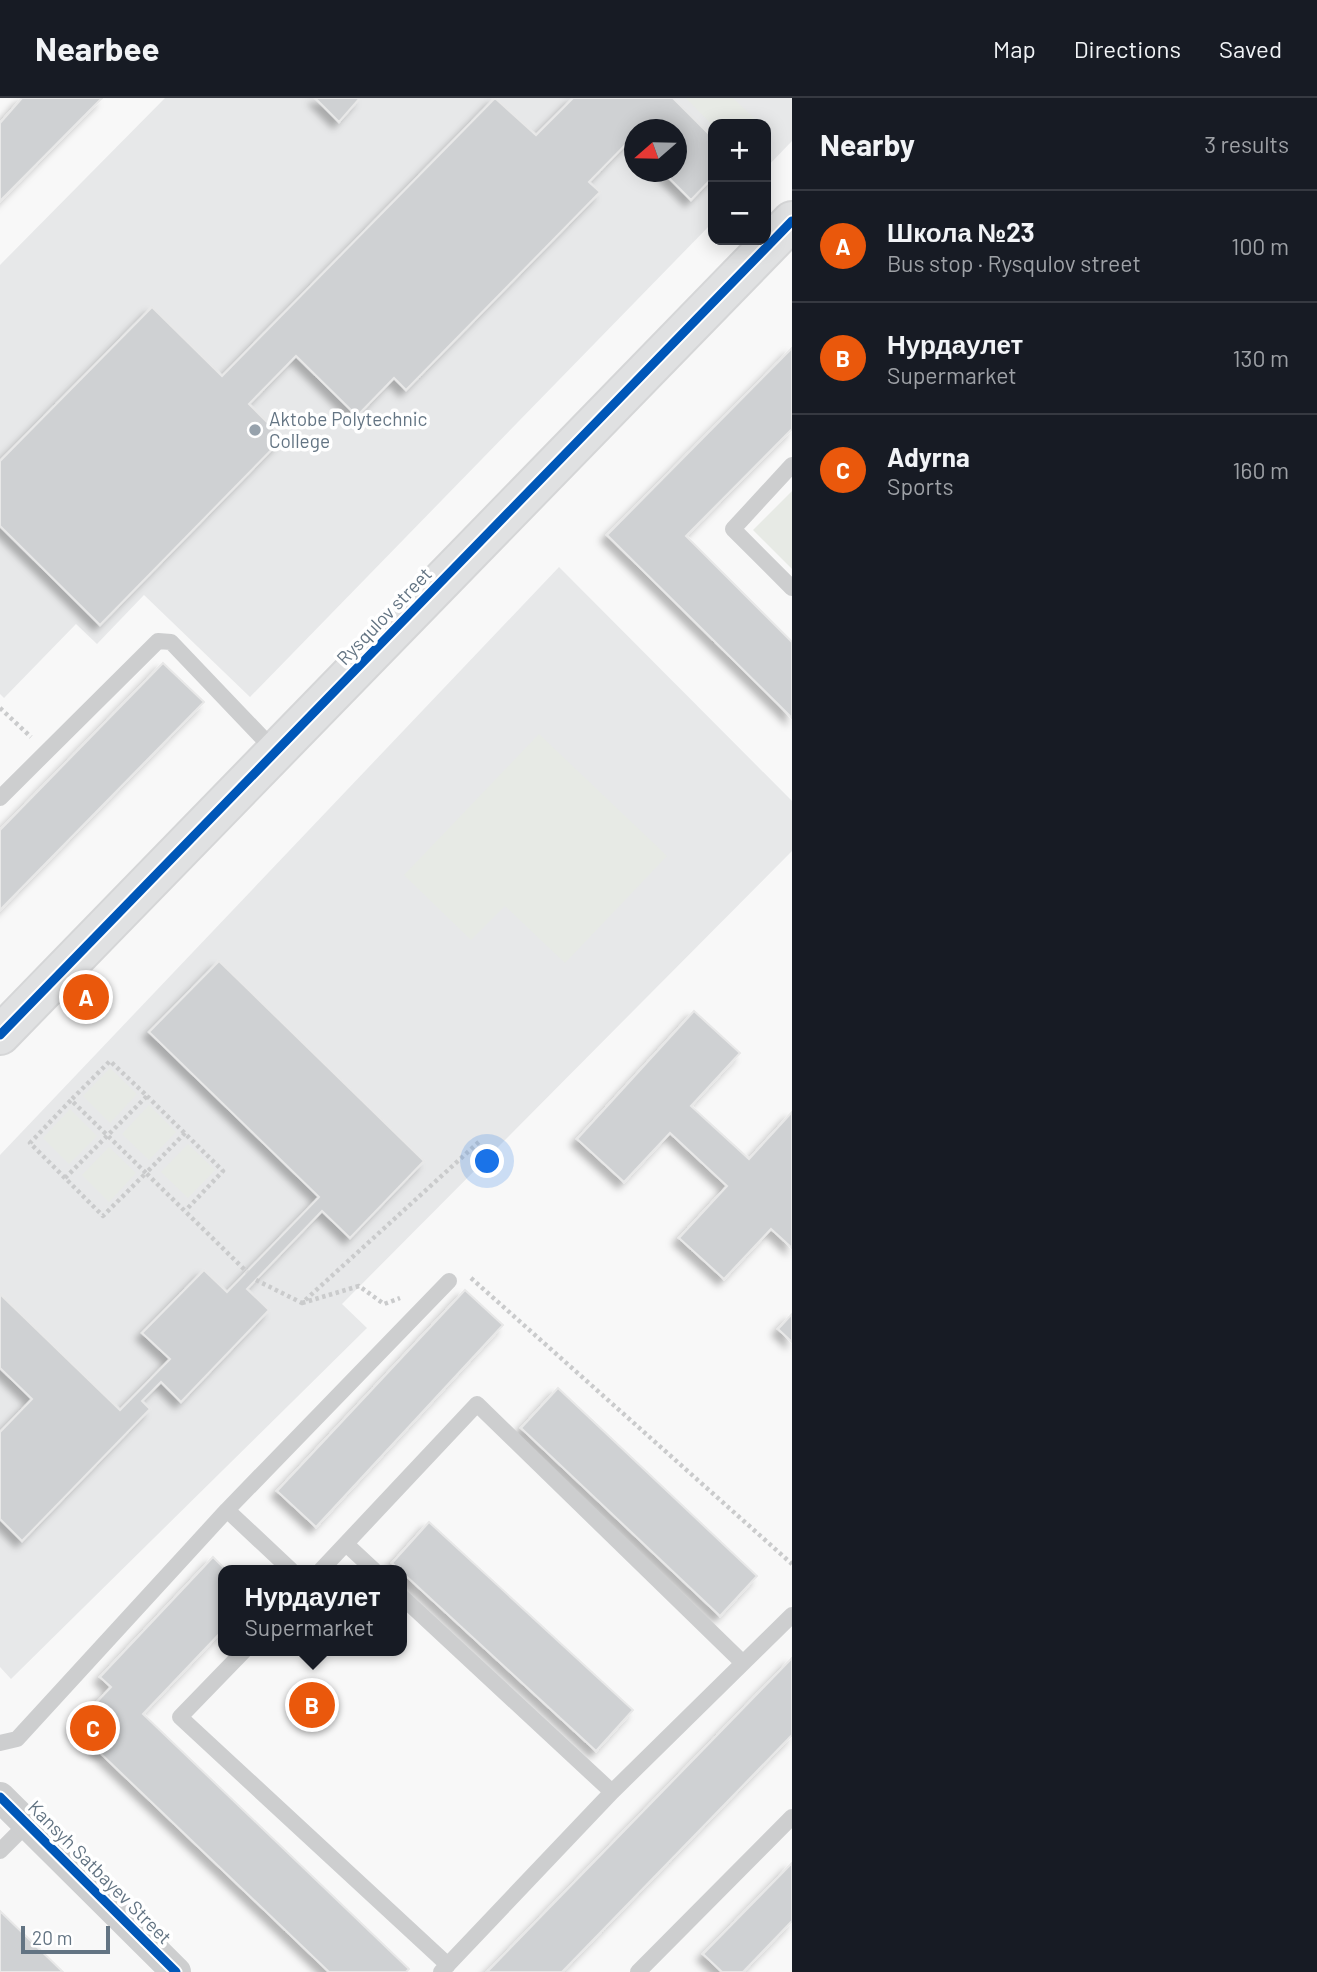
<!DOCTYPE html>
<html lang="en">
<head>
<meta charset="utf-8">
<style>
  :root { --surface:#171b24; --page:#20242c; --text:#f1f3f6; --muted:#9ea1a6; --line:#363941; --accent:#ea580c }
  body { margin:0; font-family:Barlow,sans-serif; background:var(--page); color:var(--text) }
  .controls { position:absolute; right:21px; top:21px; display:grid; overflow:hidden; border-radius:14px; box-shadow:0 4px 18px #0003 }
  .controls button { width:63px; height:63px; display:grid; place-items:center; padding:0; border:0; border-bottom:2px solid var(--line); background:var(--surface); color:var(--text); font:35px sans-serif }
  .compass { position:absolute; left:624px; top:21px; width:63px; height:63px; border-radius:50%; background:var(--surface); box-shadow:0 4px 18px #0003; rotate:250deg }
  .scale { position:absolute; left:21px; bottom:18px; width:89px; box-sizing:border-box; padding-left:7px; border:4px solid #637483; border-top:0; font-size:19px; line-height:24px; white-space:nowrap; color:#637483; -webkit-text-stroke:5px #fff; paint-order:stroke }
  .you { position:absolute; left:488px; top:1064px; width:24px; height:24px; margin:-18px; border:5px solid #fff; border-radius:50%; background:#1a73e8; box-shadow:0 0 0 10px #1a73e833 }
  .badge { display:grid; place-items:center; width:46px; height:46px; border-radius:50%; background:var(--accent); color:#fff; font-size:23px; font-weight:700 }
  .pin { position:absolute; translate:-50% -50%; border:4px solid #fff; box-shadow:0 2px 7px #0006 }
  .popup { position:absolute; left:218px; top:1467px; width:189px; height:91px; box-sizing:border-box; display:grid; place-content:center; border-radius:14px; background:var(--surface); filter:drop-shadow(0 2px 5px #0005); font-size:23px; white-space:nowrap; color:var(--muted) }
  .popup b { font-size:26px; color:var(--text) }
  .popup::after { content:''; position:absolute; left:50%; top:100%; margin-left:-14px; border:14px solid transparent; border-top-color:var(--surface) }
  .list { margin:0; padding:0; list-style:none }
  h2 { display:flex; justify-content:space-between; align-items:center; height:91px; margin:0; padding:0 28px; font-size:30px }
  h2 small { font-size:23px; font-weight:400; color:var(--muted) }
  .list li { display:grid; grid-template-columns:46px 1fr auto; gap:21px; align-items:center; box-sizing:border-box; height:112px; padding:0 28px; border-top:2px solid var(--line) }
  .list b { display:block; font-size:26px; white-space:nowrap }
  .list p { margin:0; font-size:23px; white-space:nowrap; color:var(--muted) }
  .list em { font-size:23px; font-style:normal; color:var(--muted) }
  .map { position:relative; flex:none; width:792px; height:1874px; overflow:hidden }
  header { display:flex; align-items:center; gap:42px; box-sizing:border-box; height:98px; padding:0 35px; background:var(--surface); border-bottom:2px solid var(--line) }
  header strong { font-size:33px }
  nav { display:flex; gap:38px; margin-inline-start:auto; font-size:24px }
  main { display:flex }
  aside { flex:1; background:var(--surface) }
  .map>svg:first-child { display:block }
  .built { fill:#e7e8e9; fill-rule:evenodd }
  .green { fill:#e7eae5 }
  .building { fill:#cfd1d3; stroke:#e8e8e8; stroke-width:2; filter:url(#shadow) }
  .lines { fill:none; stroke-linecap:round; stroke-linejoin:round }
  .secondary-casing { stroke:#d5d6d7; stroke-width:42 }
  .path { stroke:#cacbcc; stroke-width:4.5; stroke-dasharray:3.5 3.5; stroke-linecap:butt }
  .lane { stroke:#cdcecf; stroke-width:16 }
  .street { stroke:#cdcecf; stroke-width:30 }
  .secondary { stroke:#e0e1e2; stroke-width:38 }
  .cycleway-casing { stroke:#fff; stroke-width:13 }
  .cycleway { stroke:#0057b8; stroke-width:9 }
  .poi-dot { fill:#97a2ac; stroke:#fff; stroke-width:2.5 }
  .labels { text-anchor:middle; stroke-width:7; stroke-linejoin:round; paint-order:stroke }
  .poi-label { font-size:19px; fill:#637483; stroke:#fff; text-anchor:start }
  .street-label { font-size:19px; fill:#637483; stroke:#fff }
</style>
</head>
<body>
<header>
<strong>Nearbee</strong>
<nav><a>Map</a><a>Directions</a><a>Saved</a></nav>
</header>
<main>
<div class="map">
<svg width="792" height="1874" viewBox="0 0 792 1874">
  <defs>
    <filter id="shadow"><feDropShadow dx="-6" dy="6" stdDeviation="3.5" flood-color="#0004"/></filter>
  </defs>
  <rect width="100%" height="100%" fill="#f8f8f8"/>
  <path class="built" d="M165 0H792V43L766 70V26H713V124L250 599 144 497 97 546 76 526 4 600 0 596V167ZM634 32H676V74H634Z
    M559 469 792 703V753L342 1206 367 1230 11 1581 0 1569V1057Z"/>
  <path class="green" d="M686 0H733L760 26 713 28Z
    M792 393V471L753 432Z
    M539 636 667 758 565 865 505 808 471 842 404 777Z
    M110 970 137 996 110 1025 83 998Z
    M149 1007 176 1034 149 1062 122 1036Z
    M70 1011 97 1038 69 1066 43 1040Z
    M188 1046 215 1072 188 1100 161 1074Z
    M109 1049 136 1075 109 1104 82 1077Z"/>
  <path class="building" d="M22 0H102L0 103V25Z
    M315 0H360L339 24Z
    M495 0 536 37 573 0H673L713 40V79L691 102 663 74H676V32H634V45L631 41 589 84 600 94 406 292 394 280 357 318 296 258 249 306 283 340 100 527 0 428V363L152 209 222 278Z
    M792 250V331L686 438 792 544V620L607 437Z
    M163 565 204 604 0 812V732Z
    M219 863 424 1063 350 1140 322 1113 247 1191 269 1212 181 1304 161 1284 142 1303 150 1311 22 1443 0 1421V1334L32 1301 0 1270V1196L120 1312 170 1261 142 1235 204 1172 227 1194 319 1099 149 934Z
    M694 913 740 955 691 1008 749 1061 792 1014V1150L771 1131 724 1181 679 1140 727 1088 670 1035 624 1084 577 1041Z
    M465 1192 503 1227 316 1429 277 1393Z
    M792 1216V1244L778 1231Z
    M558 1290 757 1478 720 1518 521 1330Z
    M429 1424 633 1612 596 1653 392 1465Z
    M213 1459 226 1472H223V1532L143 1616 409 1871 406 1874H329L73 1629 111 1589 100 1579Z
    M792 1560V1637L562 1874H487Z
    M313 1591 328 1605 311 1623 297 1609Z
    M792 1765V1823L743 1874H722L703 1856Z
    M0 1813 63 1874H0Z"/>
  <g class="lines">
    <defs>
      <path id="secondary" d="M0 937 792 123"/>
    </defs>
    <use href="#secondary" class="secondary-casing"/>
    <path class="path" d="M0 610 31 639
      M147 998 223 1073 186 1112
      M185 1035 146 1075 71 1002 30 1045 103 1118 146 1075 247 1174
      M65 1080 147 998 110 963 71 1002
      M471 1180 792 1466
      M256 1182 302 1205 481 1042
      M302 1205 359 1188 384 1206 400 1200"/>
    <path class="lane" d="M792 367 733 431 792 490
      M0 700 158 543 171 544 276 654
      M227 1412 449 1183
      M346 1446 374 1472
      M321 1472 477 1306 743 1565
      M401 1498 612 1694 441 1874
      M244 1553 180 1619 448 1867
      M0 1645 17 1641 227 1412 291 1472
      M612 1694 792 1517
      M0 1753 27 1726
      M638 1874 792 1719"/>
    <path class="street" d="M0 1699 176 1874"/>
    <use href="#secondary" class="secondary"/>
    <defs>
      <path id="cycleway" d="M0 937 792 123
        M0 1699 176 1874"/>
    </defs>
    <use href="#cycleway" class="cycleway-casing"/>
    <use href="#cycleway" class="cycleway"/>
  </g>
  <circle class="poi-dot" cx="255" cy="332" r="7"/>
  <g class="labels">
    <g class="poi-label">
      <text x="269" y="328">Aktobe Polytechnic<tspan x="269" dy="22">College</tspan></text>
    </g>
    <g class="street-label">
      <text transform="translate(384 518) rotate(-46)" y="7">Rysqulov street</text>
      <text transform="translate(100 1774) rotate(45)" y="7">Kansyh Satbayev Street</text>
    </g>
  </g>
</svg>
<div class="controls">
<button>+</button>
<button>−</button>
</div>
<svg class="compass" viewBox="-18 -18 36 36"><path d="M0-13l5 13h-10z" fill="#e53935"/><path d="M0 13l5-13h-10z" fill="#9ea1a6"/></svg>
<div class="scale">20 m</div>
<div class="you"></div>
<div class="pin badge" style="left:86px;top:899px">A</div>
<div class="pin badge" style="left:312px;top:1607px">B</div>
<div class="popup"><b>Нурдаулет</b>Supermarket</div>
<div class="pin badge" style="left:93px;top:1630px">C</div>
</div>
<aside>
<h2>Nearby<small>3 results</small></h2>
<ul class="list">
<li><span class="badge">A</span><div><b>Школа №23</b><p>Bus stop · Rysqulov street</p></div><em>100 m</em></li>
<li><span class="badge">B</span><div><b>Нурдаулет</b><p>Supermarket</p></div><em>130 m</em></li>
<li><span class="badge">C</span><div><b>Adyrna</b><p>Sports</p></div><em>160 m</em></li>
</ul>
</aside>
</main>
</body>
</html>
